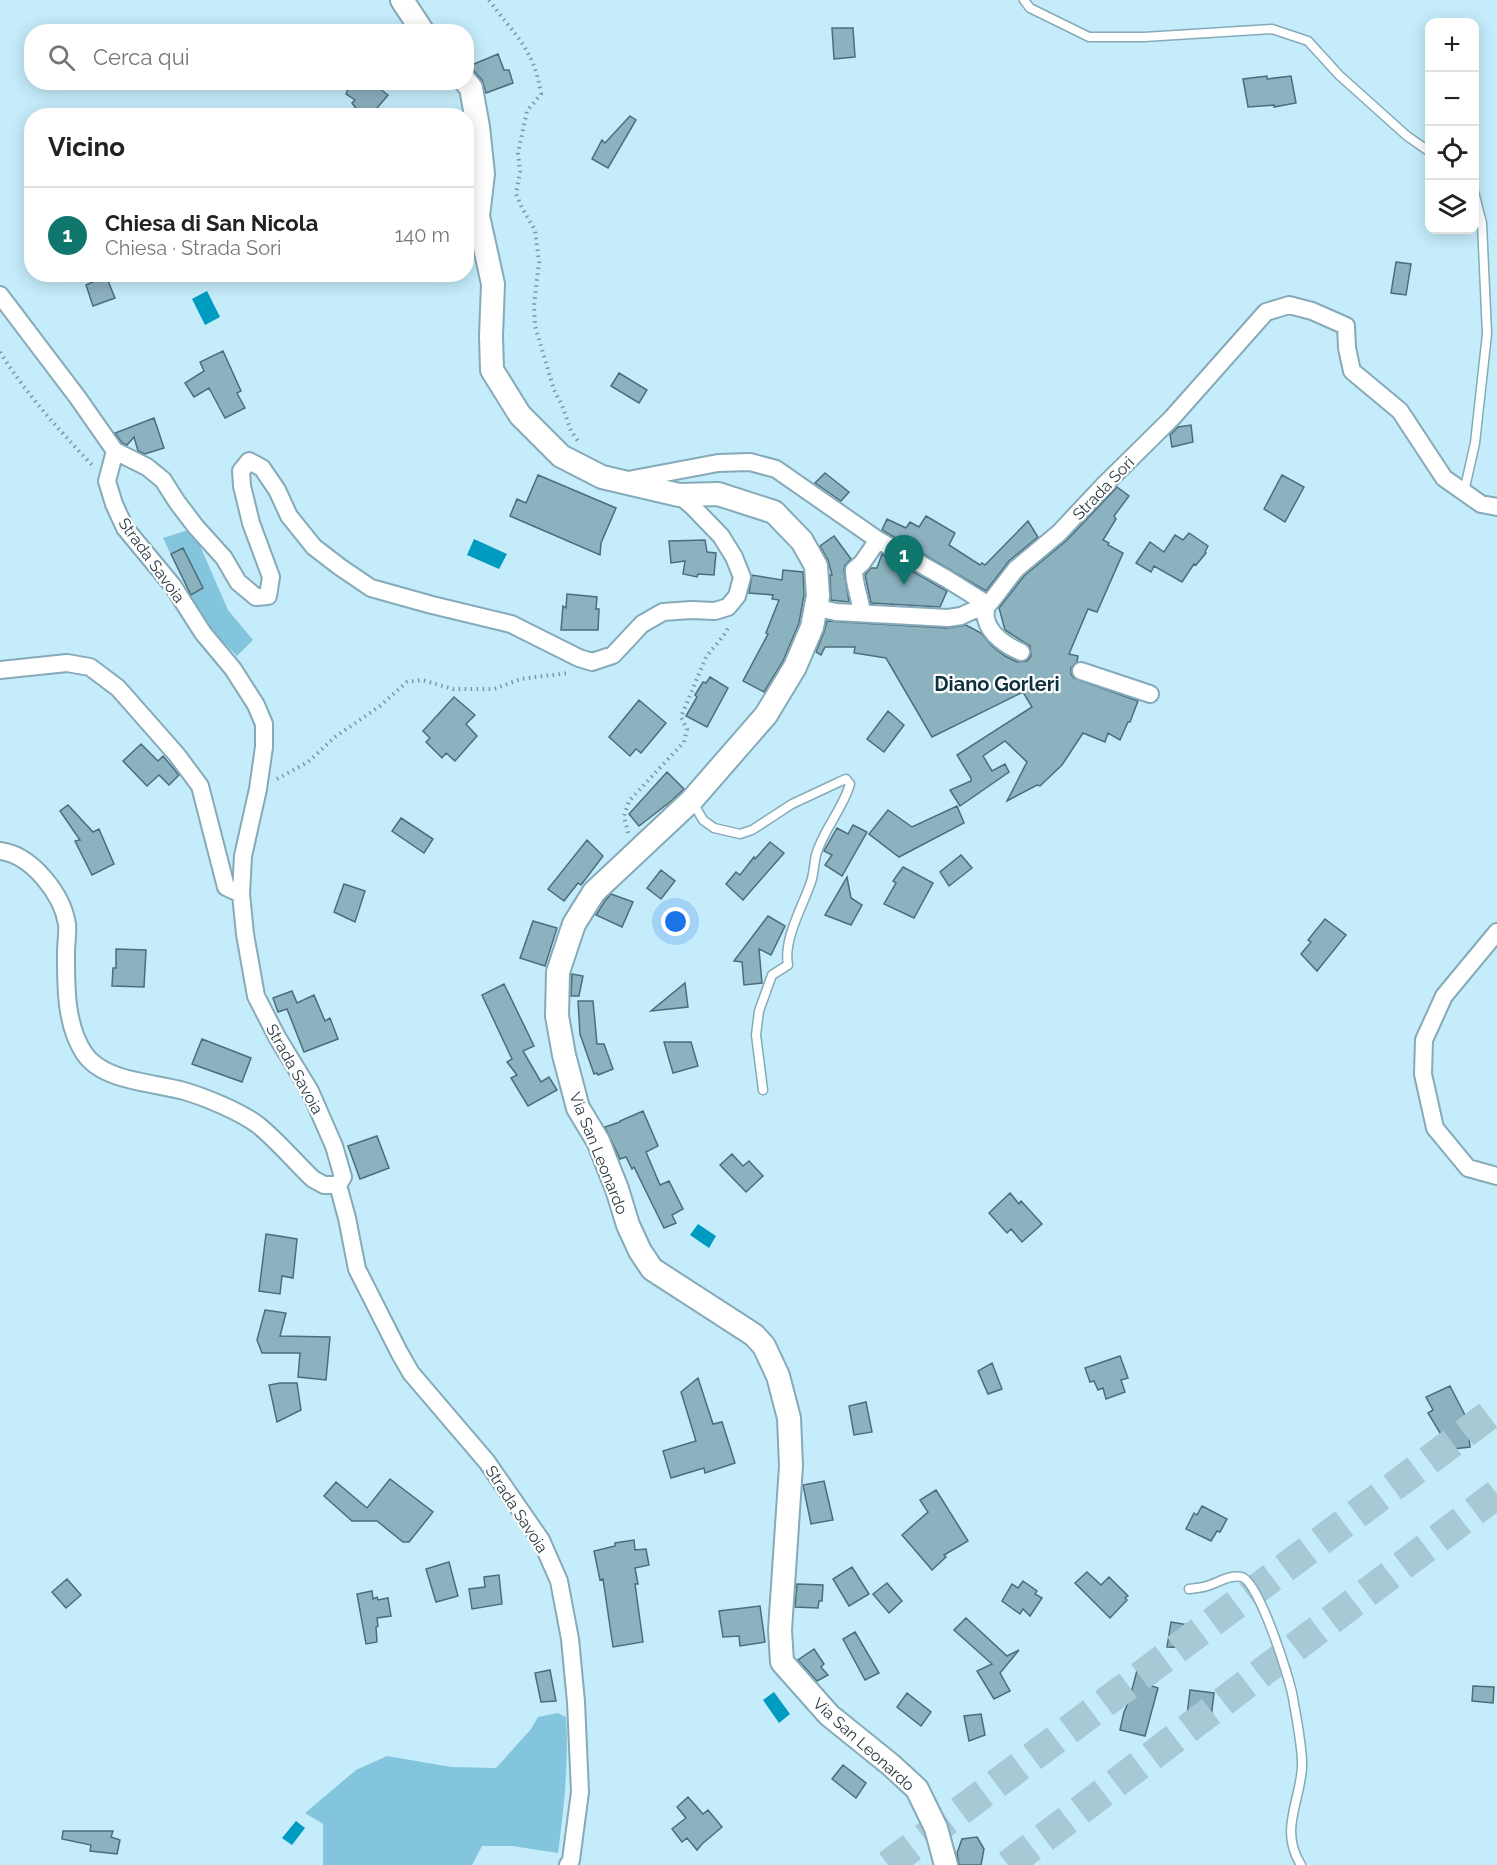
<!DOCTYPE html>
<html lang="it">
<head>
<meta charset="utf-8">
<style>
  :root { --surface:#fff; --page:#f2f2f2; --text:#222; --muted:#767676; --line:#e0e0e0; --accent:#0f766e }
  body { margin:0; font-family:Raleway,sans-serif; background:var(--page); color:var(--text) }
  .controls { position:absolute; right:18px; top:18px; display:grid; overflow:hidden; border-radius:12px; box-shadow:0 3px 15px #0003 }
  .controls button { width:54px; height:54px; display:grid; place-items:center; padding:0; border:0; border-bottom:2px solid var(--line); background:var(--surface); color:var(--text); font:30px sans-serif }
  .you { position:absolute; left:676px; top:922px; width:21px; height:21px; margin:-15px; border:4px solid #fff; border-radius:50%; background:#1a73e8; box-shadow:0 0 0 9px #1a73e833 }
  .badge { display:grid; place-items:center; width:39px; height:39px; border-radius:50%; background:var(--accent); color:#fff; font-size:20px; font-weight:700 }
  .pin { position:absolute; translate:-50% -50px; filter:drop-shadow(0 2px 3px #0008) }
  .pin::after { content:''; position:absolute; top:32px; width:21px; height:18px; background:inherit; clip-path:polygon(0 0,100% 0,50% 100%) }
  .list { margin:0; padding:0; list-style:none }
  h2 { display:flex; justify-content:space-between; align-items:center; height:78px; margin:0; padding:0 24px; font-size:26px }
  h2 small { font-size:20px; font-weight:400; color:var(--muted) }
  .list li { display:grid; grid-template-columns:39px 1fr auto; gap:18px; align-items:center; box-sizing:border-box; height:96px; padding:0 24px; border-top:2px solid var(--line) }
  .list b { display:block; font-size:22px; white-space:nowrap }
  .list p { margin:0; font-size:20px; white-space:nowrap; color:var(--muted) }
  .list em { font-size:20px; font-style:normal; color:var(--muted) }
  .icon { flex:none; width:33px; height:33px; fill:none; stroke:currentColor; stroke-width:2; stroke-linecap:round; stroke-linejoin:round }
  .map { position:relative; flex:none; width:1497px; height:1865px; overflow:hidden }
  .search { position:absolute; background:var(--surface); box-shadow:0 3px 15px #0003; left:24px; top:24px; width:450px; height:66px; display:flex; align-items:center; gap:15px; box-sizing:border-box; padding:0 21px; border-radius:24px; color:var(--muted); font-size:22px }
  .panel { position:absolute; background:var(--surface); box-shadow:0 3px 15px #0003; left:24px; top:108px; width:450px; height:174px; border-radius:24px }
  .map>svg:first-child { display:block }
  .green { fill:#83c5dd }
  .water { fill:#009bc1 }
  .building { fill:#8cb1bf; stroke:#4b6e7c; stroke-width:1.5 }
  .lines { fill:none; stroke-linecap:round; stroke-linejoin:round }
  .highway-tunnel { stroke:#a7c9d6; stroke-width:30; stroke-dasharray:30 15; stroke-linecap:butt }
  .lane-casing { stroke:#85aab8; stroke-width:11 }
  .street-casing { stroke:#85aab8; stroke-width:20 }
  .secondary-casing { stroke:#85aab8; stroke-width:26 }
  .path { stroke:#7c97a2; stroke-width:4; stroke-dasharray:1.5 4.5; stroke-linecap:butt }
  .lane { stroke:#fff; stroke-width:8 }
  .street { stroke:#fff; stroke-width:16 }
  .secondary { stroke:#fff; stroke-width:22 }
  .labels { text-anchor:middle; stroke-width:4.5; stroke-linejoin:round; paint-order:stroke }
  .street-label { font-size:16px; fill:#2d3c42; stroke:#fff }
  .quarter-label { font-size:20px; font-weight:bold; fill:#0c303c; stroke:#fff }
</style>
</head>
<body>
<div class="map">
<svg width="1497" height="1865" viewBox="0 0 1497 1865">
  <rect width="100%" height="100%" fill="#c5ecfb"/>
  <path class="green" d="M191 529 201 548 228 610 253 640 237 656 203 622 163 538Z
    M558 1713 566 1717C569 1762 564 1808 558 1853L512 1846H482L472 1865H323V1824L305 1813 356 1770 387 1756 451 1767 496 1768 531 1729 538 1717Z"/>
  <path class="water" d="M207 291 220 317 205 325 192 299Z
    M474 539 507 554 499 569 467 555Z
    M698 1224 716 1236 709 1248 690 1235Z
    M774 1692 790 1714 779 1723 763 1700Z
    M296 1821 305 1828 292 1845 282 1838Z"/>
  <path class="building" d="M832 28H853L855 57 834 59Z
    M498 54 504 70H509L513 83 486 93 482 80 469 66Z
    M1267 76V79L1291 76 1296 103 1274 107V105L1248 107 1243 79Z
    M351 82H371L388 95 377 108 381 116H362L352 103 355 100 346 94Z
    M630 116 636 120 608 168 592 159 602 140 605 143Z
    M1396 262 1411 264 1406 295 1391 293Z
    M106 276 115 298 93 306 86 285Z
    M223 351 241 391 237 393 245 408 225 418 209 388 194 397 185 383 204 371 200 362Z
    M619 373 647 390 639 403 611 386Z
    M154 418 164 448 145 454 138 451 134 437 127 445 122 443 115 433Z
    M1191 425 1193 442 1172 447 1170 435 1178 427Z
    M825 473 849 492 841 501 815 483Z
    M538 475 616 508 601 543 600 555 510 516 517 499 526 503Z
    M1282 475 1304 487 1285 522 1264 509Z
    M1117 487 1129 496 1114 516 1116 519 1103 540 1109 543 1108 545 1123 553 1097 612 1088 609 1069 654 1078 656 1077 662 1071 668V674L1074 678 1138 701 1130 722H1128L1120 740 1108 733 1105 742 1083 733 1062 765 1040 786 1037 785 1007 801 1027 762 1005 741 983 756 992 771 1005 764 1009 772 960 806 950 790 971 781V778L957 755 1032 707 1023 692 932 737 886 658 854 653 855 647H825L821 655 816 652 824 632 827 621 947 628 966 625 981 633 993 647 1005 656 1017 662 1027 661 1031 656 1030 646 1005 630 999 608 1024 576 1067 540Z
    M926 516 955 533 949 545 980 565 982 563 985 565 1028 521 1038 537 1009 561 986 591 882 530 887 519 906 528 910 522 919 527Z
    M1189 533 1208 546 1205 552 1206 553 1196 565 1194 564 1182 582 1154 566 1151 572 1136 563 1150 542 1164 552 1175 535 1183 540Z
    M834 536 851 559 845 565 844 570 849 602 831 600 830 575H832L828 560 820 546Z
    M705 540 707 552 716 553 714 575 698 574 697 577 683 574 685 561 671 563 669 541Z
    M183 548 203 588 191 595 171 554Z
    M882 554 947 591 940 607 871 603 865 575 871 568H877Z
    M783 570 803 572 804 595 799 623 783 661 764 692 743 681 768 634 766 633 779 600 772 599 773 595 749 593 752 575 782 580Z
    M567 594 597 597 596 609H599L598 630H561L563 606 566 608Z
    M710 677 728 688 707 727 686 716 697 697 695 695 703 682 706 683Z
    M454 697 475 715 466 724 477 736 455 761 446 753 442 758 426 742 430 738 423 731Z
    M639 700 666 723 641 753 636 749 630 756 609 737Z
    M888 711 904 725 884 752 867 739Z
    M141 744 158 761 163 756 179 775 169 785 159 775 147 786 123 761Z
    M667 772 684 789 670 802 639 826 629 814Z
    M68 805 93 832 99 829 114 864 92 875 75 841 80 840 60 811Z
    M957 806 964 823 899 857 869 834 888 810 912 827Z
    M401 818 433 839 424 853 392 831Z
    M853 825 867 832 842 876 825 865 832 855 824 851 837 828 848 834Z
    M587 840 603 856 581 885 578 883 564 901 548 889Z
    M770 842 784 853 743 900 726 884 736 872 740 875 754 857 755 859Z
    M961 855 972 868 949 886 940 872Z
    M903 867 933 883 914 918 884 904 896 883 893 881Z
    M661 870 675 881 661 899 647 888Z
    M847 877 851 898 862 905 851 925 825 915Z
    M344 884 365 891 355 922 334 912Z
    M611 894 633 902 622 927 596 915 605 901Z
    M768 916 785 926 771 955 759 949 762 983 744 985 742 962 734 961Z
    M1325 919 1346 935 1317 971 1301 954 1311 942 1308 940Z
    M533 921 557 928 545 966 520 958Z
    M116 949 146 950 144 987 112 986 113 968H116Z
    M572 974 583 976 579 996H571Z
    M685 983 688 1007 651 1011Z
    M504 984 534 1046 523 1051 541 1082 549 1077 557 1090 528 1106 511 1078 517 1075 507 1062 512 1059 482 995Z
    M292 991 297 1003 314 995 325 1021 330 1018 338 1039 304 1052 287 1009 278 1012 273 998Z
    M578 1001H593L597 1044H604L613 1069 598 1075 597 1073 594 1074 580 1034Z
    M202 1039 251 1058 242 1082 192 1064Z
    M664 1042H691L698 1066 673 1073Z
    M643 1111 658 1146 646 1152 660 1185 669 1181 683 1209 672 1215 676 1223 664 1228 634 1167 632 1169 626 1157 620 1159 605 1127 620 1122V1121Z
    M377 1136 389 1168 360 1179 348 1146Z
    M732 1154 743 1166 749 1161 763 1176 746 1192 720 1165Z
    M1010 1193 1019 1204 1021 1201 1042 1224 1022 1242 1011 1229 1007 1233 989 1213Z
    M266 1234 297 1239 293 1278 282 1276 280 1294 259 1291Z
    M265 1310 286 1313 280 1336 330 1337 326 1380 298 1377 300 1353H262L257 1340Z
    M1120 1356 1128 1378 1121 1380 1125 1392 1106 1399 1103 1388 1098 1390 1094 1381 1090 1382 1085 1368Z
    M992 1363 1002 1389 988 1394 978 1371Z
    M698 1378 713 1424 722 1422 735 1463 705 1473 704 1468 671 1478 663 1451 696 1441 681 1392Z
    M280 1383H297L301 1410 277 1422 269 1385Z
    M1450 1386 1467 1419 1470 1447 1444 1450 1442 1436 1428 1413 1433 1410 1426 1397Z
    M866 1402 872 1432 854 1435 849 1406Z
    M390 1479 433 1512 409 1542H403L377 1521H352L324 1496 336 1482 367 1508Z
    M824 1481 833 1520 811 1524 803 1485Z
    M936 1490 968 1541 944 1555 946 1557 932 1570 902 1535 928 1512 920 1500Z
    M1202 1506 1227 1519 1220 1532 1217 1531 1211 1541 1186 1529 1194 1513 1197 1515Z
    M634 1540 635 1550 646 1549 649 1565 635 1568 638 1584H635L643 1642 613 1647 603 1579 600 1580 594 1551 615 1546V1543Z
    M449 1562 458 1596 436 1602 426 1569Z
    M852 1567 869 1594 849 1606 833 1579Z
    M1087 1572 1101 1585 1109 1577 1128 1596 1125 1598 1127 1600 1110 1618 1075 1583Z
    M499 1575 502 1604 472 1609 469 1589 485 1587 484 1577Z
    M67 1579 81 1595 66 1608 52 1592Z
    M1023 1581 1037 1591 1035 1594 1042 1598 1030 1616 1023 1609 1020 1614 1002 1601 1012 1584 1018 1588Z
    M887 1583 902 1601 889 1613 873 1594Z
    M797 1584 823 1585 822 1601H819L818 1608 795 1607Z
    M372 1591 373 1599 377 1597 378 1600 388 1598 391 1616 377 1618 378 1626 376 1627 377 1642 366 1644 357 1594Z
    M760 1606 765 1642 740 1646 739 1636 723 1637 719 1611Z
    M966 1618 1007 1656 1019 1650 1000 1673 1010 1691 994 1699 977 1671 992 1664 954 1630Z
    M1171 1622 1195 1626 1192 1648 1167 1647Z
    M855 1632 879 1673 865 1680 843 1639Z
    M814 1649 824 1664 821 1667 828 1675 817 1681 798 1660Z
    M1140 1659 1158 1663 1152 1686 1158 1688 1145 1736 1120 1730 1124 1712 1129 1701Z
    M550 1670 556 1701 541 1702 535 1673Z
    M1473 1686 1494 1687 1493 1703 1472 1701Z
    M1190 1690 1214 1693 1210 1727 1186 1724Z
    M907 1693 931 1712 921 1726 897 1707Z
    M981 1714 985 1735 969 1741 964 1716Z
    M843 1765 866 1783 856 1798 832 1779Z
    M688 1797 703 1814 708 1810 722 1827 702 1844 697 1850 687 1838 682 1842 672 1829 686 1818 677 1807Z
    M63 1831H113L111 1837 120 1840 117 1854 90 1851 91 1845 62 1839Z
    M977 1837 984 1849 981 1865H959L957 1853 962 1839Z"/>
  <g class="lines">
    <path class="highway-tunnel" d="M888 1865 1497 1409
      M1008 1865 1497 1494"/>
    <defs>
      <path id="lane" d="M1024 0 1030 8 1089 37H1144L1272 29 1308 41 1339 75 1407 136 1430 152
        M1464 492 1475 443 1487 334 1482 223 1474 192
        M692 801 703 820 714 828 740 834 752 830 792 804 839 782 846 779 850 784C843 809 823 830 816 855 814 863 814 873 811 882 803 906 783 939 788 965L772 975 759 1011 756 1035 763 1090
        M1189 1589C1195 1588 1201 1588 1207 1586 1218 1583 1230 1574 1242 1577 1259 1582 1290 1679 1293 1698 1296 1716 1303 1750 1302 1767 1300 1803 1279 1830 1301 1865"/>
      <path id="street" d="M0 295 78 398 115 451 107 481 114 504 125 528 173 586 203 633 233 669 256 705 264 724V747L258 789 243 856 241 894 245 934 256 996 277 1037 310 1091 334 1146 343 1177 338 1185 347 1218 357 1269 399 1352 411 1373 487 1462 541 1540 559 1581 570 1639 576 1702 580 1792 571 1860 568 1865
        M115 451 147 467 163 480 177 502 196 527 224 558 238 582 256 597 268 596 271 577 251 523 242 486 241 471 249 461 262 468 277 490 289 516 314 547 340 567 371 588 432 605 511 624 579 658 592 662 613 655 642 624 663 612 691 610 715 611 728 607 737 596 742 577 734 557 721 536 692 506 679 495
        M628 480 718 463 750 462 776 469 878 540 947 579 987 604H989L1016 569 1059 533 1104 485 1172 418 1266 312 1289 305 1312 311 1346 326 1347 348 1352 371 1400 411 1444 478 1481 504 1497 507
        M818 596 823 609 836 612 948 618 961 616 987 604
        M987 604C986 609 985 615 986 619 990 635 1007 646 1021 652
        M862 613C860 597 854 585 854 570L862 563 878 540
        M0 670 67 663 90 667 118 688 177 755 200 786 226 887 241 894
        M1081 671 1150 694
        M0 851C32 855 62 894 67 924 68 933 66 943 66 952 66 985 65 1024 84 1053 103 1082 153 1082 184 1091 205 1097 241 1112 258 1125 278 1141 295 1162 313 1179L324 1185H338
        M1497 932 1444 996 1424 1040 1423 1074 1435 1128 1468 1168 1497 1176"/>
      <path id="secondary" d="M402 0 423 32
        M466 82 471 88 478 127 483 174 478 216 493 284 491 336 492 370 520 415 561 456 602 477 679 495 718 494 774 512 802 541 816 566 818 596 812 627 795 667 766 715 692 800 594 892 574 924 558 972 557 1016 564 1055 578 1108 598 1141 617 1189 628 1225 640 1251 652 1269 754 1335 764 1346 778 1376 789 1418 791 1466 780 1630 782 1662 829 1715 891 1765 917 1789 936 1828 946 1865"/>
    </defs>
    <use href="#lane" class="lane-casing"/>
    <use href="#street" class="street-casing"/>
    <use href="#secondary" class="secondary-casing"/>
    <path class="path" d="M489 0C514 35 534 48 541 94L527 111 525 120 518 153 520 172 516 194 523 210 535 230 539 262 534 305 535 326 554 390 562 405 571 431 578 441
      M0 352C26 394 59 430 93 466
      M277 779 308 762 335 737 380 706 407 682 422 680 453 689H494L521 679 569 673
      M628 833 624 816 629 801 684 742 687 729 681 717 706 657 724 635 730 625"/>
    <use href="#lane" class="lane"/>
    <use href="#street" class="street"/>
    <use href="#secondary" class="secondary"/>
  </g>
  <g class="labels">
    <g class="street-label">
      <text transform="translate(1103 488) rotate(-46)" y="6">Strada Sori</text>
      <text transform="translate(152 560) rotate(54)" y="6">Strada Savoia</text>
      <text transform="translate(295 1069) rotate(61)" y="6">Strada Savoia</text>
      <text transform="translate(599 1153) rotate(68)" y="6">Via San Leonardo</text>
      <text transform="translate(517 1509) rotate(57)" y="6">Strada Savoia</text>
      <text transform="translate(864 1744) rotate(42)" y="6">Via San Leonardo</text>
    </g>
    <g class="quarter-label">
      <text x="997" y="691">Diano Gorleri</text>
    </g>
  </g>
</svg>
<div class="controls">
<button>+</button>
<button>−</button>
<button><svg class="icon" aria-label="locate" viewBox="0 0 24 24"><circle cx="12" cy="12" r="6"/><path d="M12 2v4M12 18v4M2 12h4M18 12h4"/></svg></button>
<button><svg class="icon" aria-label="layers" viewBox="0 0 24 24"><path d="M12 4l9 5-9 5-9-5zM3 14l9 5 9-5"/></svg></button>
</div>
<div class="you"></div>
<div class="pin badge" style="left:904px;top:585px">1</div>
<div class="search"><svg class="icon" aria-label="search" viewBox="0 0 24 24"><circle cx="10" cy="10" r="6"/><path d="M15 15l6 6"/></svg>Cerca qui</div>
<section class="panel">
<h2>Vicino<small></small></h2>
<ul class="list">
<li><span class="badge">1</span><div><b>Chiesa di San Nicola</b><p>Chiesa · Strada Sori</p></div><em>140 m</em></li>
</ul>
</section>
</div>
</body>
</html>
